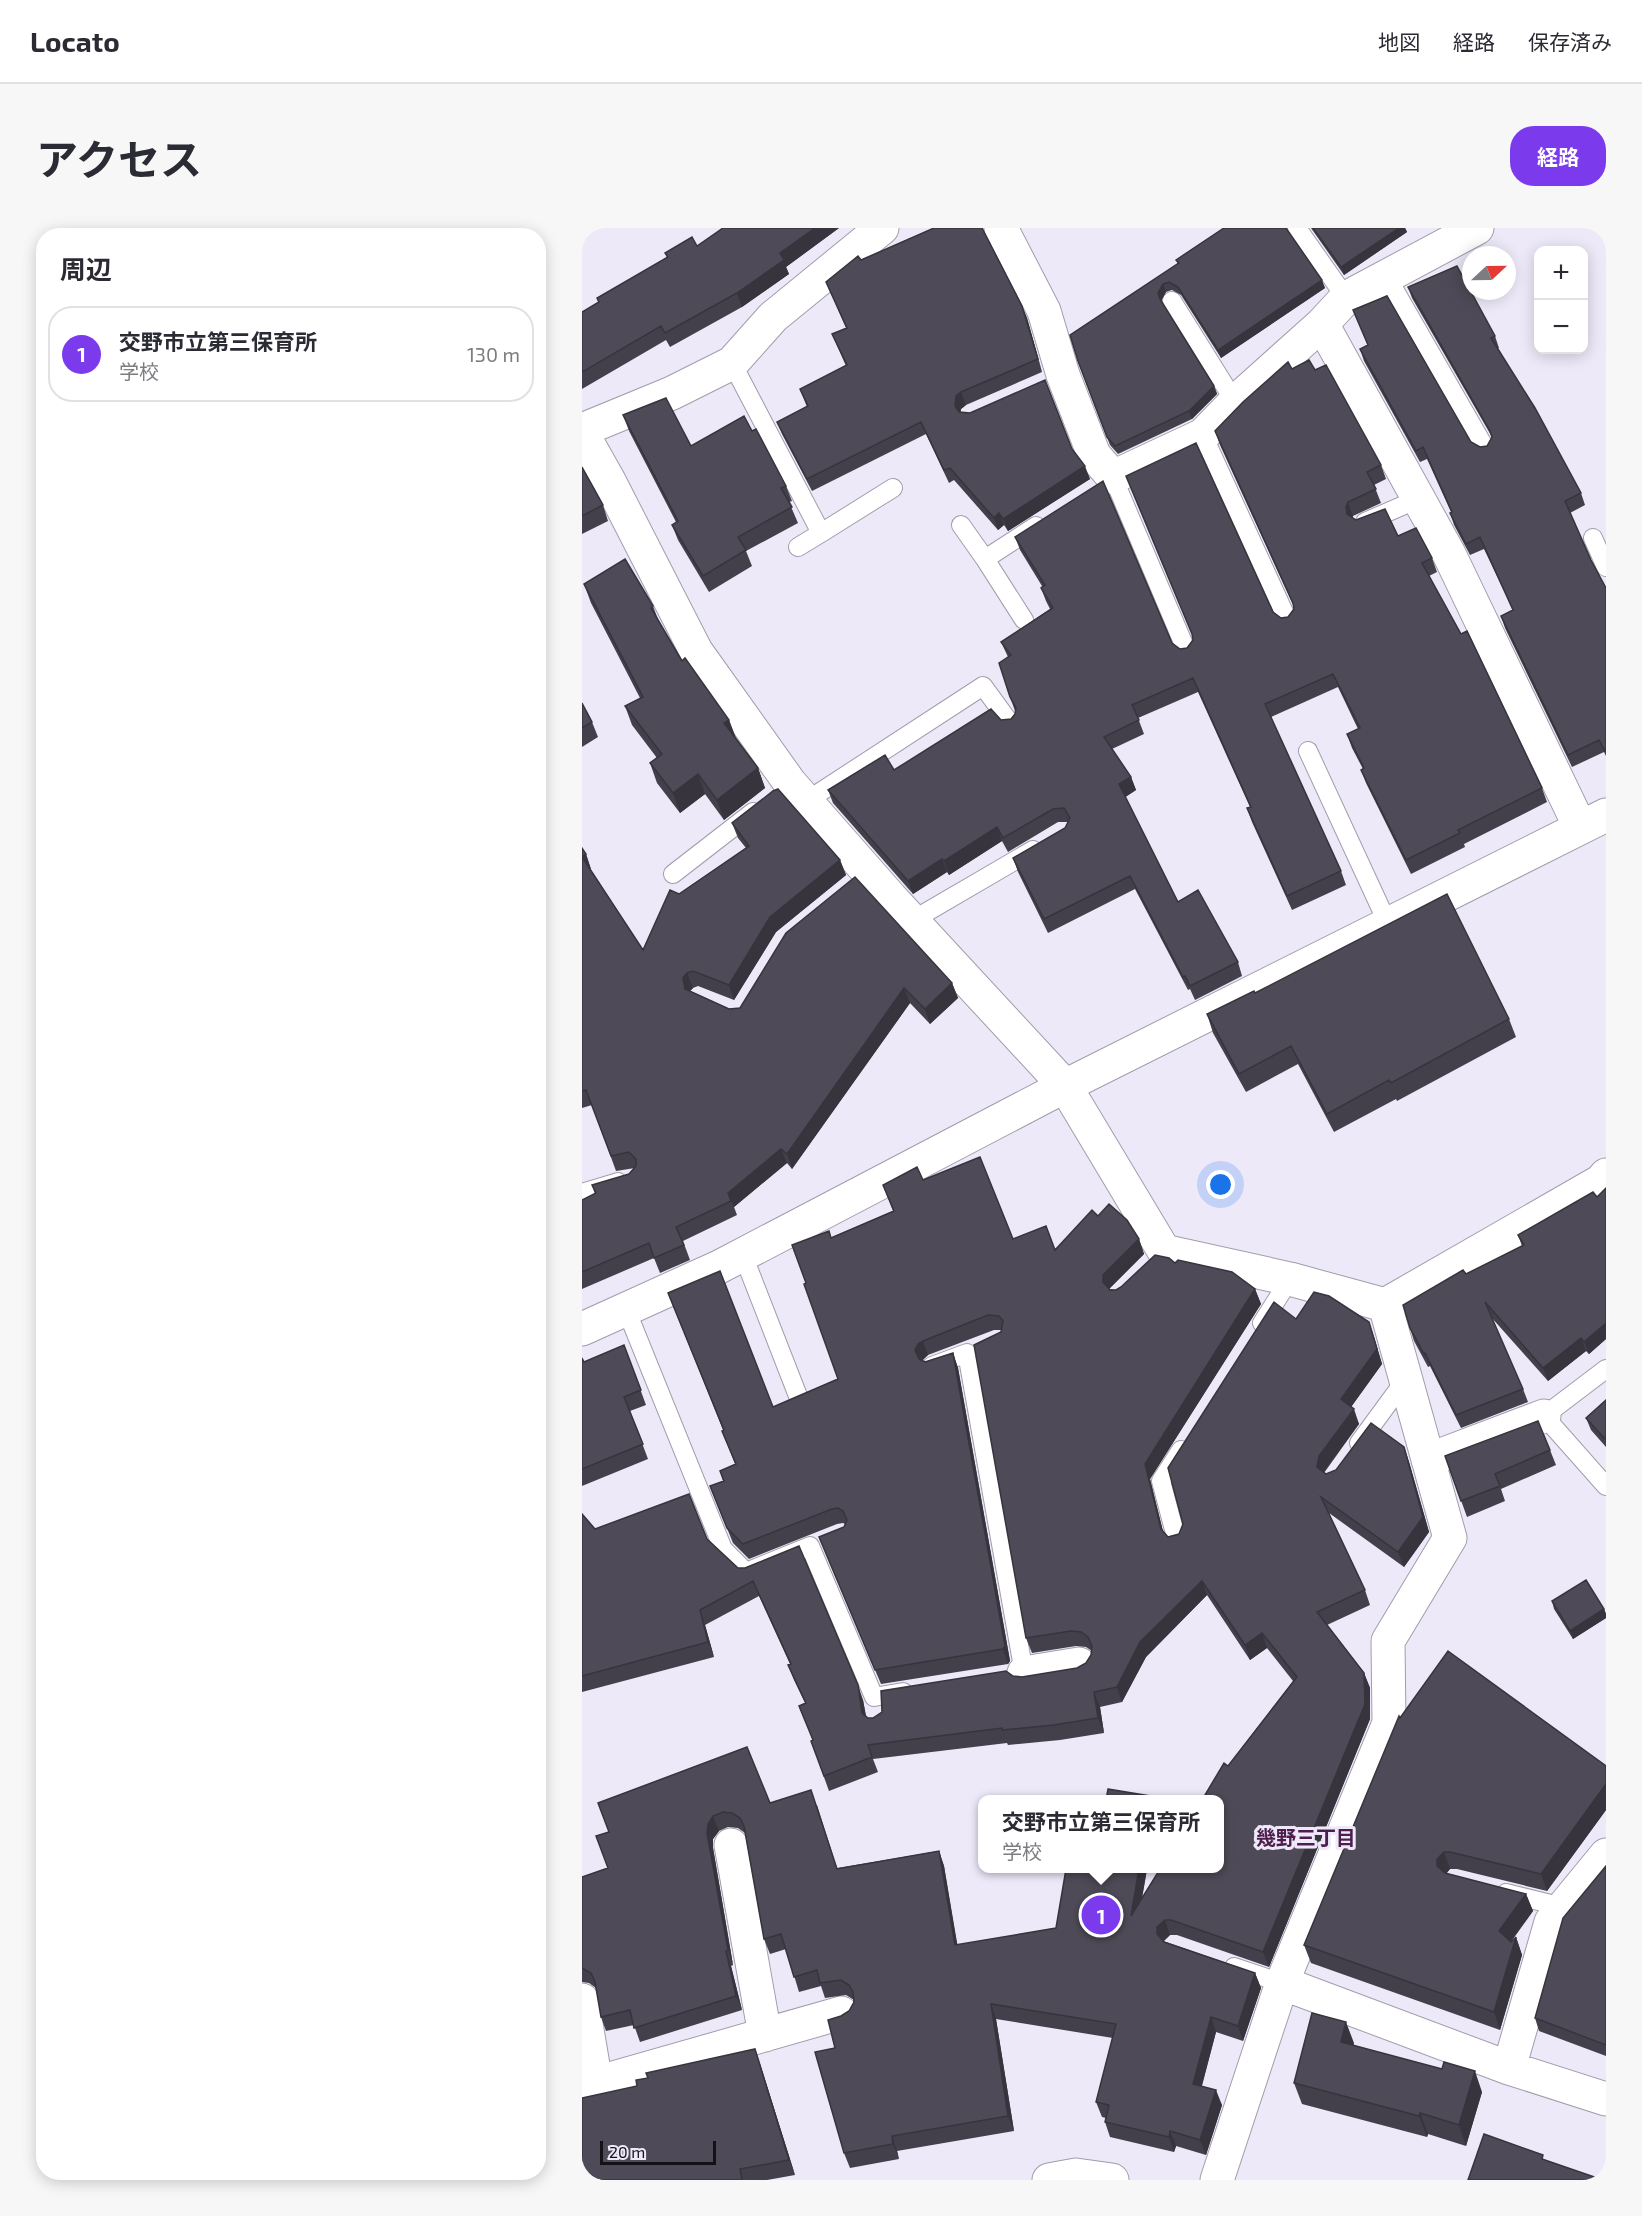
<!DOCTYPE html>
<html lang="ja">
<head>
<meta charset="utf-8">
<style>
  :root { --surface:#fff; --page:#f7f7f7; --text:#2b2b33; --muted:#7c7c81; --line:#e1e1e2; --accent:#7c3aed }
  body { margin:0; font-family:"Exo 2","Noto Sans JP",sans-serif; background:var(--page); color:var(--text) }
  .controls { position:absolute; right:18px; top:18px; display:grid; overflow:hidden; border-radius:12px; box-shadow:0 3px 15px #0003 }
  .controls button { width:54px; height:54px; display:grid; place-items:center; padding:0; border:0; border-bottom:2px solid var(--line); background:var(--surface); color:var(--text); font:30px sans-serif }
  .compass { position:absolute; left:880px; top:18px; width:54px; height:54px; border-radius:50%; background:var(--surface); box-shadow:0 3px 15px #0003; rotate:68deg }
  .scale { position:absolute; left:18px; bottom:15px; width:116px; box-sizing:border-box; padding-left:6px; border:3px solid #141217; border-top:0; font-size:16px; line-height:21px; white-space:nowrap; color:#141217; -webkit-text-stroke:4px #ede9f9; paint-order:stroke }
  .you { position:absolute; left:639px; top:957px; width:21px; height:21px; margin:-15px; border:4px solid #fff; border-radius:50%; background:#1a73e8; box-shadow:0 0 0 9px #1a73e833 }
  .badge { display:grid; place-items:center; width:39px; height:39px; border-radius:50%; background:var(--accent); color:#fff; font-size:20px; font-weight:700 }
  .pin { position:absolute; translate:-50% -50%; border:3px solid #fff; box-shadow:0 2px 6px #0006 }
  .popup { position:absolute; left:396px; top:1567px; width:246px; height:78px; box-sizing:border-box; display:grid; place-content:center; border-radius:12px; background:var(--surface); filter:drop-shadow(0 2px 4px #0005); font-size:20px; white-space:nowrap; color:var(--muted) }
  .popup b { font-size:22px; color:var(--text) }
  .popup::after { content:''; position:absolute; left:50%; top:100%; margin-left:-12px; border:12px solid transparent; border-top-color:var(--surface) }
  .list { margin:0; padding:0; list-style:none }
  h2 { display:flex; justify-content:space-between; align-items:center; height:78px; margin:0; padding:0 24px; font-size:26px }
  h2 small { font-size:20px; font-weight:400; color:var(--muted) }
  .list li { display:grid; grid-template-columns:39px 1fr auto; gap:18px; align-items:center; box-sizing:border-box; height:96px; margin:0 12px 12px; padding:0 12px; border:2px solid var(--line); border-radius:24px }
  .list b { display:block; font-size:22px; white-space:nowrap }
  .list p { margin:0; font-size:20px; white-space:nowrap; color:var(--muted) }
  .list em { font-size:20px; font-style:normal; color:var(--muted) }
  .map { position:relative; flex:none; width:1024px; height:1952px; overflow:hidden; border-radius:24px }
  header { display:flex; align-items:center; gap:36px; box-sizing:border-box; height:84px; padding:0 30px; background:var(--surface); border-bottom:2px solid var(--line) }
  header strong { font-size:28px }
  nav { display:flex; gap:33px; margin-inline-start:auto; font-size:21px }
  .intro { display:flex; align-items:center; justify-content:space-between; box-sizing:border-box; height:144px; padding:0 36px }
  h1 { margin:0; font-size:42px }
  .button { padding:15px 27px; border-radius:24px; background:var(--accent); color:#fff; font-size:21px; font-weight:700 }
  main { display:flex; gap:36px; padding:0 36px }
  aside { flex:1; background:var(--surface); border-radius:24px; box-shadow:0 3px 15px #0003 }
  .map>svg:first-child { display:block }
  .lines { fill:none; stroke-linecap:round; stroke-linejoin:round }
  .lane-casing { stroke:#a19dab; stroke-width:20 }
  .street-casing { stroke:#a19dab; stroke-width:35 }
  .lane { stroke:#fff; stroke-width:18 }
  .street { stroke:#fff; stroke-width:33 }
  .wall { fill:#43404b }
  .shaded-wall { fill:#37343d }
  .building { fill:#4e4a57; stroke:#37343d; stroke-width:1.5 }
  .labels { text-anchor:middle; stroke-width:6; stroke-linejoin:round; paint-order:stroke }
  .neighbourhood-label { font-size:20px; font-weight:bold; fill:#4e1d4d; stroke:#ede9f9 }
</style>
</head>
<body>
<header>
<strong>Locato</strong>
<nav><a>地図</a><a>経路</a><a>保存済み</a></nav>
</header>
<div class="intro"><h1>アクセス</h1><a class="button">経路</a></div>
<main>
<aside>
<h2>周辺<small></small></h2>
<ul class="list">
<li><span class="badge">1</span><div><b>交野市立第三保育所</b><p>学校</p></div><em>130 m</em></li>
</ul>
</aside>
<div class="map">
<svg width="1024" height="1952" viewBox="0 0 1024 1952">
  <rect width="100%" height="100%" fill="#ede9f9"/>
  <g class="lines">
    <defs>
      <path id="lane" d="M715 0 764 70
        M805 49 903 220
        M590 73 653 174
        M150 135 239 305 311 260
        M621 207 706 393
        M525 253 531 249 605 424
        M783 294 836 271
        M379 297 403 331
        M1011 310 1024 339
        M216 319 239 305
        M442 392 403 331 454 298
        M726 523 806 696
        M223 574 401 458 428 495
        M91 646 171 584
        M331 692 451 622
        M0 965 36 954
        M161 1027 216 1168
        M44 1081 141 1321 164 1344 228 1318 292 1469 321 1464
        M680 1095 708 1051
        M350 1138 385 1125 442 1445 434 1446
        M1024 1141 962 1188 1024 1258
        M777 1215 824 1151
        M595 1313 579 1253 599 1222
        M924 1665 981 1679
        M652 1739 700 1755"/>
      <path id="street" d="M419 0 462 83 481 147 512 227 531 249 621 207 653 174 740 96 764 70 895 0
        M740 96 867 326 998 599
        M0 202 90 165 150 135 191 89 300 0
        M0 205 26 251 114 423 208 555 309 670 483 858 582 1023 708 1051 803 1077 868 1310 806 1413 807 1495 700 1755
        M803 1077 1019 953 1024 947
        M0 1101 137 1039 483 858 1024 587
        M846 1232 962 1188
        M442 1445 497 1436
        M149 1617 183 1807
        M0 1772 14 1855
        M927 1840 969 1694 1024 1627
        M0 1859 259 1785
        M467 1952 494 1947 530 1952
        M635 1952 700 1755 927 1840 1024 1871"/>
    </defs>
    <use href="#lane" class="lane-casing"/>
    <use href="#street" class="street-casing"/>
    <use href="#lane" class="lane"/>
    <use href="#street" class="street"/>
  </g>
  <path class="wall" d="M141 0H257L204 39 207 46 160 79 88 119 84 112 0 161V84L16 74 15 70 85 30 83 25 115 18Z
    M729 0H823L825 4 762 47Z
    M401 2 445 90 460 144 384 177 379 181 378 184 490 221 508 251 426 303 422 297 416 302 372 252 367 255 344 206 230 263 200 206 195 194 225 179 218 161 264 138 250 106 264 100 244 54 279 32Z
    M705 2 743 60 639 130 599 67 590 62 584 64 579 73 632 158 635 166 610 191 536 226 528 217 499 141 596 36 594 32Z
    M826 59 913 108 917 120H916L999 265 1003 277 988 285 1009 332 1024 360V528L1022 524 990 539 923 400 919 388 931 382 902 321 888 327 872 297 868 285 869 284 845 231 838 234 782 133 778 121 786 117 771 82 889 214 898 219 905 218 910 209 830 70Z
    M710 141 733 142 799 237 804 251 792 257 799 275 771 288 770 290 774 292 816 308 850 330 855 344 847 348 960 560 965 574 882 616 883 619 829 646 784 555 779 542 781 541 770 520 765 506 776 501 756 459 689 489 759 643 764 657 710 682 670 594 665 580 668 579 616 464 556 490 562 506 530 521 549 549 554 562 543 569 596 674 656 734 660 748 613 772 608 761 606 762 553 661 466 705 436 644 431 630 483 600 486 594H476L426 624 420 613 367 647 365 644 331 666 251 575 246 562 312 542 419 492 429 491 433 486V483L428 469 426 429 419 414 468 381 464 373 459 360 460 358 438 322 433 309 598 421 605 420 611 412V408L544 248 691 384 699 390 706 389 712 381V379L638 217 633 203Z
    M41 187 109 218 204 258 210 273 207 274 216 295 164 323 170 338 127 364 96 312 90 297 94 294 47 203Z
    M0 239 21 277 26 293 0 306Z
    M2 356 71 378 77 394 100 433 147 492 154 510 176 540 183 560 142 592 123 566 98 585 75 555 68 535 75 530 50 497 43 478 58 470 9 375Z
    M0 475 10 494 16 509 0 519Z
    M150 595 258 632 264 647 194 704 152 772 116 758 111 760 108 763 147 781 370 755 376 770 348 796 328 775 210 941 205 935 152 979 155 987 101 1013 108 1032 78 1045 72 1030 0 1061V972L13 966 10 957 47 946 53 940 34 943 10 877 0 880V620L4 626 9 642 61 722 97 666 164 620 156 610Z
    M673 765 927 791 934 809 815 873 814 871 752 904 716 836 664 864 631 805 625 786Z
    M341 952 431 1011 473 1022 516 988 557 1011 562 1026 527 1061 534 1062 593 1035 673 1061 679 1076 568 1251 581 1303 586 1309 597 1306 714 1091 792 1109 800 1136 769 1179 777 1196 742 1245 744 1246 822 1219 827 1234 847 1304 822 1339 747 1285 783 1362 788 1377 745 1397 782 1445 788 1460V1491L687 1739 595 1707H588L581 1713 673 1745 679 1760 661 1813 634 1804 620 1858 640 1877 624 1927 594 1918 592 1924 528 1909 523 1894 524 1890 520 1889 514 1874 531 1810 414 1791 432 1903 315 1923 317 1931 268 1940 262 1925 253 1820 259 1788 267 1783 272 1774V1772L264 1767 243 1770 239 1758 217 1764 204 1721 188 1726 182 1711 163 1605 156 1600 146 1599 137 1603 131 1611V1620L151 1737 149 1738 160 1782 58 1814 52 1797 24 1803 19 1789 14 1760 7 1755 0 1754V1649L26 1640 14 1608 188 1575 235 1577 255 1640 357 1623 362 1638 375 1717 474 1700 484 1641H565L560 1671 646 1538 711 1453 685 1420 668 1432 625 1367 564 1429 540 1474 518 1479 522 1505 478 1512 426 1517 425 1515 291 1531 296 1544 247 1563 229 1513 231 1512 217 1478 223 1475 212 1452 206 1437 208 1436 177 1368 123 1397 132 1429 0 1464V1286L13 1301 125 1311 156 1340H163L281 1472 284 1488 286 1490H291L431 1448 440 1449 495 1440 504 1435 509 1427 510 1423 504 1419 494 1418 450 1425 444 1410 419 1102H412L346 1127 340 1133 343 1134 371 1125 376 1140 428 1433 426 1436 299 1456 237 1309 262 1299 263 1296 261 1295 255 1296 167 1331 151 1315 128 1258 141 1253 138 1243 153 1236 140 1203 141 1202 86 1065 191 1179 256 1151 224 1055 249 1010 311 983 301 957Z
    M1024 960V1111L1007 1126 1004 1123 966 1153 909 1089 941 1161 946 1174 879 1200 848 1138 846 1139 832 1113 828 1100 884 1046 940 1018 936 1007 1015 969Z
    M42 1117 64 1177 48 1183 66 1231 0 1258V1130L2 1134Z
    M1024 1172V1219L1009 1202 1004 1190Z
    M968 1222 974 1237 919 1261 923 1273 885 1289 863 1228Z
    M970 1373 1022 1381 1024 1386V1390L991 1411 972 1381Z
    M818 1490 1024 1538V1582L965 1663 875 1641H868L864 1646 944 1666 951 1683 929 1714 934 1709 940 1727 918 1802 729 1735 722 1717Z
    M1024 1638V1828L957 1803 953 1790Z
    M772 1815 771 1817 900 1864 884 1918 846 1906 845 1909 720 1876 712 1855Z
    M178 1836 213 1947 185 1952H0Z"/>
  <path class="shaded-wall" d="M233 0H257L204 39 207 46 160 79 155 65 198 25Z
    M817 0H823L825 4 762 47 759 39Z
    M740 52 743 60 639 130 636 122Z
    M581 56 584 64 579 73 580 79 576 65Z
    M440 78 445 90 460 144 456 131Z
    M632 158 635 166 610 191 607 183Z
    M379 164 384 177 379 181 378 191 373 178 374 168Z
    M503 238 508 251 426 303 421 291Z
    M766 274 771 288 769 293 765 286 764 279Z
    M417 285 422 297 416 302 412 290Z
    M147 492 154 511 142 495Z
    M176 540 183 560 142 592 135 572Z
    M116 546 123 566 98 585 91 565Z
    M549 549 554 562 542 570 537 556Z
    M415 599 420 613 367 647 362 633Z
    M4 626 9 641 6 644 0 629Z
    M360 631 365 644 331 666 326 653Z
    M258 632 264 647 194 704 152 772 147 757 188 689Z
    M105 745 111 760 106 765 103 761 101 750Z
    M370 755 376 770 348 796 343 781Z
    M322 760 328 775 210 941 205 926Z
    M199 921 205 935 152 979 146 965Z
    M557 1011 562 1026 526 1062 521 1054V1047Z
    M673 1061 679 1076 568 1251 584 1316 579 1301 563 1236Z
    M787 1094 792 1109 800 1136 764 1186 759 1171Z
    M1024 1095V1111L1007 1126 1002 1114Z
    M999 1110 1004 1123 966 1153 961 1140Z
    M341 1113 346 1127 341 1131 339 1137 333 1122 336 1116Z
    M371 1125 376 1140 428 1433 426 1436 421 1421Z
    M772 1181 777 1196 742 1243 741 1254 735 1239 737 1228Z
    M822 1219 827 1234 847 1304 822 1339 816 1324Z
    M620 1353 625 1367 564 1429 540 1474 535 1459 558 1414Z
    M1022 1381 1024 1386V1390L991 1411 988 1403Z
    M118 1382 123 1397 132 1429 126 1414Z
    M680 1405 685 1420 668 1432 663 1417Z
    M782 1445 788 1460V1491L687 1739 681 1724Z
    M276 1457 281 1472 286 1500 280 1485Z
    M512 1464 518 1479 522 1505 516 1490Z
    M1024 1556V1582L965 1663 959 1646Z
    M131 1588 137 1603 131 1611V1620L151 1737 146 1722 125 1605 126 1596Z
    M357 1623 362 1638 378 1732 373 1717Z
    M862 1624 868 1641 861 1649 855 1638V1631Z
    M557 1641H565L554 1703 549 1688Z
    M944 1666 951 1683 923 1721 917 1703Z
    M583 1692 588 1707 581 1714 575 1706V1699Z
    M934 1709 940 1727 918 1802 912 1784Z
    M144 1723 149 1738 160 1782 154 1768Z
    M673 1745 679 1760 661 1813 656 1798Z
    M409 1776 414 1791 432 1903 426 1888Z
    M629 1789 634 1804 616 1871 611 1856Z
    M764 1794 772 1815 767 1835 759 1814Z
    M173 1821 178 1836 213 1947 207 1932Z
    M893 1843 900 1864 884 1918 877 1897Z
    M634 1862 640 1877 624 1927 618 1912Z
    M838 1885 846 1906 845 1909 837 1888Z
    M588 1903 594 1918 592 1924 587 1909Z
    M310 1908 315 1923 317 1931 311 1916Z"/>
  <path class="building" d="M141 0H233L198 25 202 32 155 65 83 105 79 98 0 144V84L17 74 15 70 86 29 83 25 110 9 115 18Z
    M352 0H400L440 78 456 131 379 164 374 168 373 178 377 184 388 185 463 152 490 221 503 238 421 291 417 285 412 290 368 240 362 242 339 194 225 251 195 194 226 178 218 161 265 137 250 106 265 100 244 54 276 28 279 32Z
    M642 0H704L740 52 636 122 596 59 587 54 581 56 576 65 578 71 632 158 607 183 533 218 525 209 496 133 488 107 597 35 594 32Z
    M731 0H817L759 39Z
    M875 38 913 108 909 110 953 180 999 265 983 273 1009 332 1024 360V523H1023L1017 512 986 527 919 388 931 382 898 309 884 316 868 285 870 284 841 219 834 223 778 121 786 117 771 82 805 68 889 214 898 219 905 218 910 209 908 203 826 59Z
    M727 132 733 142 744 137 799 237 785 244 794 261 766 274 764 279 765 286 774 292 803 281 816 308 834 300 850 330 840 335 879 406 885 403 960 560 876 602 878 605 824 632 779 542 782 540 765 506 778 500 751 446 683 476 759 643 705 668 665 580 669 579 611 450 550 477 557 492 522 509 549 549 537 556 596 674 616 662 656 734 608 758 603 748 601 749 548 648 462 691 431 630 483 600 488 590 482 580 471 581 421 610 415 599 362 633 360 631 326 653 246 562 303 527 312 542 409 481 419 492 429 491 433 486 434 480 428 469 417 435 429 427 419 414 471 380 459 360 463 357 433 309 521 253 590 415 598 421 605 420 611 412 610 406 544 248 614 215 691 384 699 390 706 389 712 381 711 375 633 203 661 174 706 134 710 141Z
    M84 170 109 218 162 188 170 203 174 201 204 258 199 260 210 279 156 309 164 322 121 348 90 297 96 293 41 187Z
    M0 239 21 277 0 288Z
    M43 331 71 378 69 380 100 433 103 430 147 492 142 495 176 540 135 572 116 546 91 565 68 535 80 526 43 478 61 469 2 356Z
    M0 475 10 494 0 500Z
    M196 561 258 632 188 689 147 757 111 743 105 745 101 750 103 761 147 781 158 780 204 705 273 649 370 755 343 781 322 760 205 926 199 921 146 965 149 973 94 999 102 1017 72 1030 67 1015 0 1044V972L14 965 10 957 47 946 54 938V931L47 924 29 928 4 862 0 863V620L4 626 0 629 61 722 88 662 97 666 167 618 150 595 191 563Z
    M865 666 927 791 809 855 807 852 745 886 709 818 657 846 625 786 672 763 673 765Z
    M398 929 431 1011 464 998 473 1022 510 982 516 988 527 976 545 992 557 1011 521 1047V1054L528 1062H534L539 1059 573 1027 587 1030 593 1035 596 1032 650 1044 673 1061 563 1236 579 1301 586 1309 597 1306 601 1296 586 1240 692 1074 714 1091 732 1064 747 1068 787 1094 795 1121 759 1171 772 1181 737 1228 735 1239 744 1246 754 1242 789 1195 822 1219 841 1289 816 1324 739 1269 783 1362 735 1384 782 1445 783 1476 681 1724 589 1692H583L575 1699V1706L582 1714 673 1745 656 1798 629 1789 611 1856 634 1862 618 1912 588 1903 587 1909 523 1894 527 1877 514 1874 534 1796 409 1776 426 1888 310 1908 311 1916 262 1925 233 1824 253 1820 246 1792 259 1788 267 1783 272 1774 271 1764 267 1757 259 1752 238 1755 235 1742 212 1749 199 1706 182 1711 162 1598 158 1590 150 1585 141 1584 131 1588 126 1596 125 1605 146 1722 144 1723 154 1768 52 1800 48 1782 19 1789 13 1754 9 1745 0 1740V1649L26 1640 14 1608 27 1604 16 1575 165 1519 188 1575 229 1562 255 1641 357 1623 373 1717 474 1700 484 1641H557L549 1688 578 1641H638V1572H620L642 1535 646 1538 715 1449 680 1405 663 1417 620 1353 558 1414 535 1459 512 1464 516 1490 472 1497 420 1502V1500L286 1517 290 1529 242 1548 229 1513 231 1512 217 1478 224 1475 206 1437 209 1436 171 1353 118 1382 126 1414 0 1448V1286L13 1301 107 1266 125 1311 156 1340H163L217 1318 276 1457 280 1485 286 1490H291L300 1484 299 1463 424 1443 431 1448 440 1449 495 1440 504 1435 509 1427 510 1418 506 1409 499 1404 489 1403 444 1410 392 1117 419 1104 421 1093 417 1088 406 1087 341 1113 336 1116 333 1122 337 1131 343 1134 371 1125 423 1418 421 1421 293 1442 237 1309 262 1299 265 1292 261 1283 256 1280 250 1281 161 1316 145 1300 128 1258 142 1253 138 1243 154 1236 140 1203 142 1202 86 1065 138 1043 191 1179 256 1151 222 1056 224 1055 210 1017 247 1003 249 1010 312 983 301 957 335 939 341 952Z
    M1024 960V1095L1002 1114 999 1110 961 1140 903 1074 941 1161 874 1187 843 1125 842 1126 828 1100 821 1077 881 1042 884 1046 942 1017 936 1007 1011 964 1015 969Z
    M42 1117 59 1162 42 1169 61 1216 0 1241V1130L2 1134Z
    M1024 1172V1212L1004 1190Z
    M956 1193 968 1222 913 1246 918 1258 879 1273 863 1228Z
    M1004 1352 1022 1381 988 1403 970 1373Z
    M866 1423 1024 1538V1556L959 1646 868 1624H862L855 1631V1638L863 1645 944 1666 917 1703 929 1714 934 1709 912 1784 722 1717 817 1488 818 1490Z
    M526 1561 568 1568V1572H524Z
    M1024 1638V1817L953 1790 981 1690Z
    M730 1785 764 1794 759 1814 860 1841 862 1834 893 1843 877 1897 838 1885 837 1888 712 1855Z
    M173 1821 207 1932 158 1941 160 1952H0V1870L55 1858 54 1852 66 1850 64 1845Z
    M902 1906 961 1927 960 1931 1021 1952H886Z"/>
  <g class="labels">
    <g class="neighbourhood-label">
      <text x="724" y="1617">幾野三丁目</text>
    </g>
  </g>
</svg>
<div class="controls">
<button>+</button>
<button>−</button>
</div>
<svg class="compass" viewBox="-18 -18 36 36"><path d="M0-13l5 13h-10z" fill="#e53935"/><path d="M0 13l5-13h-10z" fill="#7c7c81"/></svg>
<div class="scale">20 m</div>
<div class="you"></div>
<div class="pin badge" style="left:519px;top:1687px">1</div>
<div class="popup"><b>交野市立第三保育所</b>学校</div>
</div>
</main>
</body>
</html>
